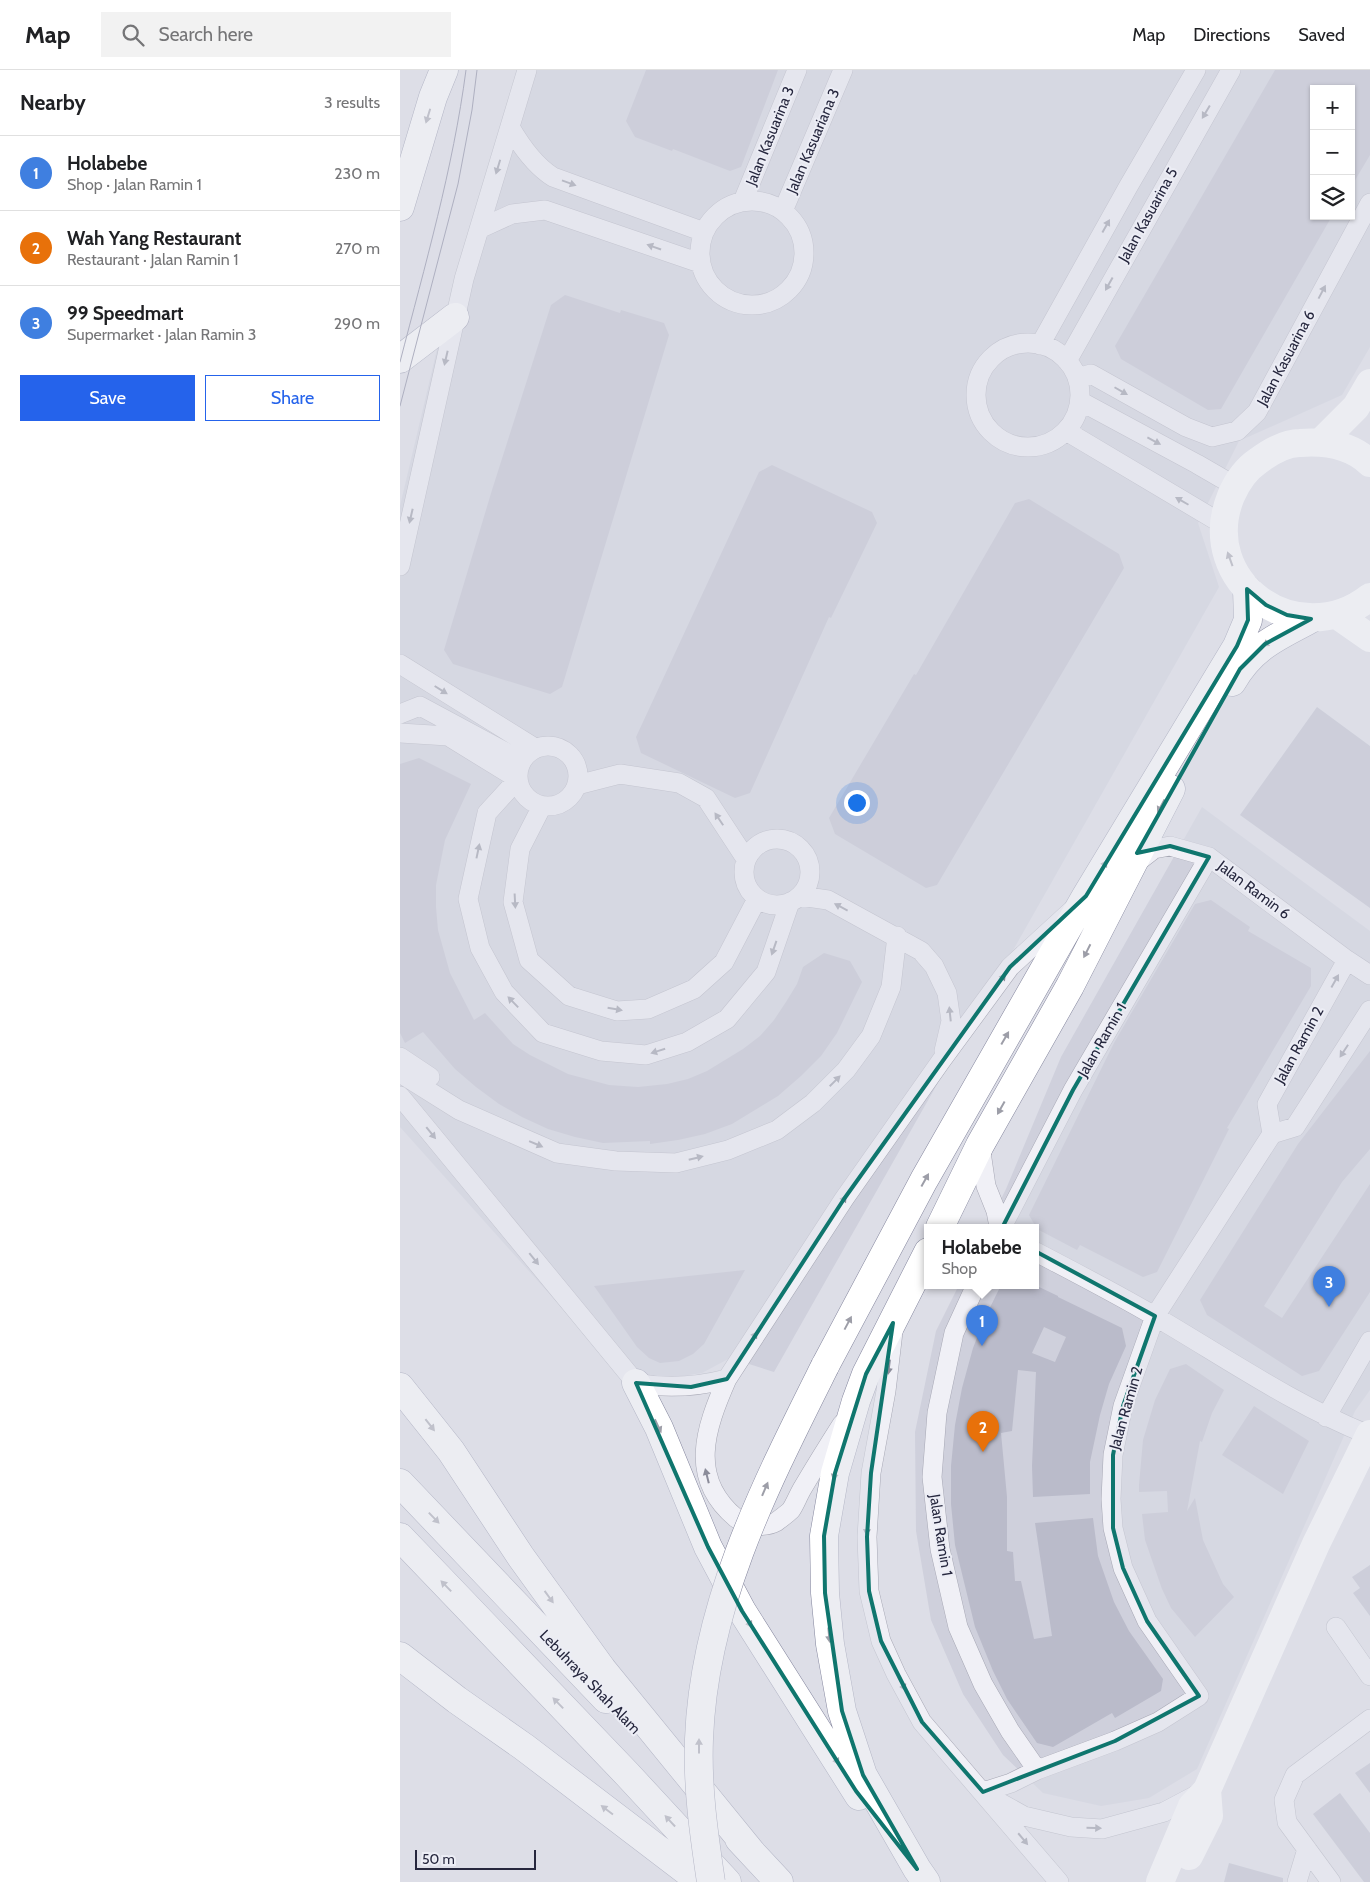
<!DOCTYPE html>
<html lang="en">
<head>
<meta charset="utf-8">
<style>
  :root { --surface:#fff; --page:#f2f2f2; --text:#202124; --muted:#757577; --line:#e0e0e0; --accent:#2563eb }
  body { margin:0; font-family:Cabin,sans-serif; background:var(--page); color:var(--text) }
  .controls { position:absolute; right:15px; top:15px; display:grid; overflow:hidden; border-radius:0px; box-shadow:0 1px 4px #0004 }
  .controls button { width:45px; height:45px; display:grid; place-items:center; padding:0; border:0; border-bottom:1px solid var(--line); background:var(--surface); color:var(--text); font:25px sans-serif }
  .scale { position:absolute; left:15px; bottom:12px; width:121px; box-sizing:border-box; padding-left:5px; border:2px solid #26273e; border-top:0; font-size:14px; line-height:18px; white-space:nowrap; color:#26273e; -webkit-text-stroke:4px #ecedf5; paint-order:stroke }
  .you { position:absolute; left:456px; top:732px; width:18px; height:18px; margin:-12px; border:4px solid #fff; border-radius:50%; background:#1a73e8; box-shadow:0 0 0 8px #1a73e833 }
  .badge { display:grid; place-items:center; width:32px; height:32px; border-radius:50%; background:var(--accent); color:#fff; font-size:16px; font-weight:700 }
  .pin { position:absolute; translate:-50% -41px; filter:drop-shadow(0 1px 2px #0008) }
  .pin::after { content:''; position:absolute; top:26px; width:18px; height:15px; background:inherit; clip-path:polygon(0 0,100% 0,50% 100%) }
  .popup { position:absolute; left:524px; top:1154px; width:115px; height:65px; box-sizing:border-box; display:grid; place-content:center; border-radius:0px; background:var(--surface); filter:drop-shadow(0 1px 4px #0005); font-size:16px; white-space:nowrap; color:var(--muted) }
  .popup b { font-size:19px; color:var(--text) }
  .popup::after { content:''; position:absolute; left:50%; top:100%; margin-left:-10px; border:10px solid transparent; border-top-color:var(--surface) }
  .list { margin:0; padding:0; list-style:none }
  h2 { display:flex; justify-content:space-between; align-items:center; height:65px; margin:0; padding:0 20px; font-size:21px }
  h2 small { font-size:16px; font-weight:400; color:var(--muted) }
  .list li { display:grid; grid-template-columns:32px 1fr auto; gap:15px; align-items:center; box-sizing:border-box; height:75px; padding:0 20px; border-top:1px solid var(--line) }
  .list b { display:block; font-size:19px; white-space:nowrap }
  .list p { margin:0; font-size:16px; white-space:nowrap; color:var(--muted) }
  .list em { font-size:16px; font-style:normal; color:var(--muted) }
  .actions { display:flex; gap:10px; padding:15px 20px }
  .actions a { flex:1; padding:11px 0; border:1px solid var(--accent); border-radius:0px; text-align:center; font-size:18px; color:var(--accent) }
  .actions .main { background:var(--accent); color:#fff }
  .icon { flex:none; width:28px; height:28px; fill:none; stroke:currentColor; stroke-width:2; stroke-linecap:round; stroke-linejoin:round }
  .map { position:relative; flex:none; width:970px; height:1812px; overflow:hidden }
  header { display:flex; align-items:center; gap:30px; box-sizing:border-box; height:70px; padding:0 25px; background:var(--surface); border-bottom:1px solid var(--line) }
  header strong { font-size:24px }
  nav { display:flex; gap:28px; margin-inline-start:auto; font-size:18px }
  .search { width:350px; height:45px; background:var(--page); display:flex; align-items:center; gap:12px; box-sizing:border-box; padding:0 18px; border-radius:0px; color:var(--muted); font-size:19px }
  main { display:flex }
  aside { flex:1; background:var(--surface) }
  .map>svg:first-child { display:block }
  .built { fill:#cfd0dc; fill-rule:evenodd }
  .building { fill:#babbca; fill-rule:evenodd }
  .lines { fill:none; stroke-linecap:round; stroke-linejoin:round }
  .street-casing { stroke:#a6a7b4; stroke-width:20 }
  .highway-casing { stroke:#84869e; stroke-width:29 }
  .street { stroke:#f0f0f6; stroke-width:19 }
  .secondary { stroke:#fff; stroke-width:28 }
  .highway { stroke:#fff; stroke-width:28 }
  .tram { stroke:#767791; stroke-width:1 }
  .highway-bridge-casing { stroke:#84869e; stroke-width:29; stroke-linecap:butt }
  .highway-bridge { stroke:#fff; stroke-width:28 }
  .oneway { fill:#8b8c9a }
  .oneway2 { fill:#9d9ea8 }
  .marked { fill:none; stroke:#0f766e; stroke-width:4; stroke-linejoin:round }
  .labels { text-anchor:middle; stroke-width:4; stroke-linejoin:round; paint-order:stroke }
  .street-label { font-size:15px; fill:#26273e; stroke:#ecedf5 }
</style>
</head>
<body>
<header>
<strong>Map</strong>
<div class="search"><svg class="icon" aria-label="search" viewBox="0 0 24 24"><circle cx="10" cy="10" r="6"/><path d="M15 15l6 6"/></svg>Search here</div>
<nav><a>Map</a><a>Directions</a><a>Saved</a></nav>
</header>
<main>
<aside>
<h2>Nearby<small>3 results</small></h2>
<ul class="list">
<li><span class="badge" style="background:#3f7fe0">1</span><div><b>Holabebe</b><p>Shop · Jalan Ramin 1</p></div><em>230 m</em></li>
<li><span class="badge" style="background:#e8710a">2</span><div><b>Wah Yang Restaurant</b><p>Restaurant · Jalan Ramin 1</p></div><em>270 m</em></li>
<li><span class="badge" style="background:#3f7fe0">3</span><div><b>99 Speedmart</b><p>Supermarket · Jalan Ramin 3</p></div><em>290 m</em></li>
</ul>
<div class="actions"><a class="main">Save</a><a>Share</a></div>
</aside>
<div class="map">
<svg width="970" height="1812" viewBox="0 0 970 1812">
  <rect width="100%" height="100%" fill="#dddee7"/>
  <path class="built" d="M118 0H970V277L942 325 839 371 798 453 819 517 374 1302 330 1288 302 1303 230 1314 0 1057V436L38 275ZM914 19H951V146H914Z
    M802 737 970 861V1320L955 1341 797 1699 749 1728 701 1736 643 1723 603 1685 563 1624 531 1550 516 1461 515 1362 536 1261 559 1215H636V1157H587L606 1119 661 987Z"/>
  <path class="building" d="M246 0H378L341 97 330 101 273 79 272 81 235 67 226 51Z
    M875 0H970V85L951 117V19H914V146H932L821 339 808 340 721 289 715 276Z
    M165 225 220 243 221 240 264 253 269 265 162 617 150 624 53 594 44 580 92 420 151 235Z
    M372 395 472 442 477 453 431 548 429 547 350 723 335 728 241 683 236 667 359 402Z
    M629 429 719 484 724 498 537 815 526 818 435 764 429 748 514 604 516 605 615 433Z
    M917 637 970 676V838L840 745Z
    M19 688 71 714 45 770 36 815V837L38 860 50 903 74 950 85 943 113 974 130 985 168 1004 209 1015 238 1017 267 1014 288 1009 307 1001 343 979 360 966 374 950 386 932 397 914 403 897 424 883 450 891 462 912 437 963 421 986 401 1006 378 1026 332 1054 305 1064 278 1070 250 1074V1071L203 1073 175 1067 148 1059 122 1047 99 1034 76 1017 55 999 23 962 5 973 0 963V694Z
    M811 830 850 857 848 861 911 898V916L827 1058 829 1059 757 1202 743 1207 680 1175 677 1180 637 1159 629 1145 714 973 729 947 795 834Z
    M970 981V1079L942 1112 864 1236 882 1248 970 1114V1222L919 1301 902 1306 807 1245 800 1230 898 1074Z
    M345 1200 304 1274 293 1284 279 1291 260 1293 249 1288 237 1277 194 1216Z
    M601 1215H635L658 1226V1227L722 1258 726 1276 709 1314 700 1345 690 1392V1424L633 1427 632 1396 636 1302 618 1300 612 1361 601 1363 607 1427V1481L613 1482 615 1511H621L634 1569 652 1566 635 1453 693 1448 698 1486 714 1532 729 1561 763 1609 761 1621 715 1648 712 1643 653 1677 637 1673 607 1629 593 1601 575 1557 555 1475 551 1434V1396L555 1355 562 1318 573 1278 584 1250ZM644 1257 666 1267 655 1292 632 1283Z
    M786 1294 824 1320 812 1343 802 1372 800 1371 787 1441 795 1428 803 1470 823 1514 834 1527 795 1567 771 1538 762 1519 745 1470 742 1444 768 1442 767 1421 739 1422V1415L743 1370 755 1330 770 1299Z
    M854 1336 909 1371 883 1424 822 1385Z
    M970 1495V1546L953 1523 960 1518 952 1507Z
    M970 1693V1723L955 1703Z
    M940 1723 970 1763V1812H964L913 1744Z
    M829 1793 883 1808V1812H824Z"/>
  <g class="lines">
    <defs>
      <path id="street" d="M110 57C121 76 134 95 153 107L304 162
        M300 183a52 52 0 1 1 104 0a52 52 0 1 1-104 0Z
        M343 131 397 0
        M383 141 443 0
        M79 159 112 144 145 140 300 193
        M576 325a52 52 0 1 1 104 0a52 52 0 1 1-104 0Z
        M640 275 728 117 796 0
        M667 291 831 0
        M677 308 691 304 786 357 812 367 837 361 857 342 970 133
        M680 331 797 394 835 416
        M666 361 824 455
        M0 496 64 209 127 0
        M0 594 135 678
        M0 644 20 636 122 691
        M0 663 48 666 118 709 87 743 68 829 80 878 104 922 143 963 201 981 246 985 287 972 327 949 366 902 390 832
        M118 706a30 30 0 1 1 60 0a30 30 0 1 1-60 0Z
        M177 715 220 704 279 713 306 728 346 789
        M142 736 120 779 113 832 129 890 169 926 217 941 248 939 294 919 324 892 357 829
        M344 802a33 33 0 1 1 66 0a33 33 0 1 1-66 0Z
        M736 793 754 779 770 776 809 787 947 890 970 905
        M400 826 428 830 521 881 534 896 547 923 551 951 544 981
        M0 987 30 1007
        M0 1003 59 1040 157 1083 216 1091 276 1093 328 1080 377 1060 413 1033 446 1000 471 966 491 917 497 866
        M0 1026 236 1313C267 1319 296 1317 327 1309
        M872 1064 867 1034 947 890
        M580 1075 586 1116 596 1141 599 1157
        M602 1157 673 1020 809 787
        M636 1182C676 1203 717 1224 756 1247 826 1288 894 1335 969 1365
        M576 1215 554 1263 537 1343 532 1407 540 1479 558 1557 583 1614 610 1661 637 1700
        M493 1262 486 1321 471 1403 467 1467 469 1521 481 1571 496 1604 522 1652 659 1812
        M926 1347 970 1271
        M442 1354C428 1376 415 1397 402 1419 398 1426 395 1434 391 1440 387 1444 380 1449 376 1452 365 1458 346 1456 336 1448 288 1408 305 1359 327 1309L444 1129 541 991 610 897 671 841
        M936 1557 970 1606
        M583 1722 611 1713 637 1700 715 1671 758 1652 799 1626 747 1551 723 1498 713 1458 711 1429 713 1385 723 1336 755 1246 872 1064 895 1057 970 940
        M597 1731 624 1746 671 1757 702 1759 764 1742 800 1723
        M897 1812 907 1779
        M931 1812 887 1752 884 1730 895 1705 970 1649"/>
      <path id="highway" d="M0 137 33 27 44 0
        M0 289 55 247
        M832 612C852 577 877 567 911 549
        M540 1157 580 1075 670 916 771 719
        M425 1296 524 1110 686 826 837 576 848 550 847 519
        M236 1313 259 1358 308 1477 342 1541 459 1726
        M0 1317 51 1381 121 1487 202 1599 352 1783
        M0 1413 206 1629
        M0 1467 227 1704 327 1812
        M0 1586 57 1630 124 1677 301 1812
        M339 1769 379 1812
        M526 1812 517 1799 463 1705 442 1641 430 1574 425 1523 424 1466 435 1403 456 1331 466 1304 528 1182"/>
    </defs>
    <use href="#street" class="street-casing"/>
    <use href="#highway" class="highway-casing"/>
    <use href="#street" class="street"/>
    <path class="secondary" d="M921 372 956 337 970 313
      M970 393C951 375 925 371 900 373 885 373 870 382 858 391 846 399 837 412 831 426 796 512 897 584 970 527
      M937 545 970 568
      M789 1786 809 1746 807 1720
      M760 1812 792 1736 807 1720 916 1474 970 1364"/>
    <use href="#highway" class="highway"/>
    <path class="tram" d="M0 292C25 195 53 99 66 0
      M0 336 58 114 72 40 77 0"/>
    <defs>
      <path id="highway-bridge" d="M311 1812C304 1765 297 1717 299 1669 304 1534 366 1414 425 1296"/>
    </defs>
    <use href="#highway-bridge" class="highway-bridge-casing"/>
    <use href="#highway-bridge" class="highway-bridge"/>
  </g>
  <defs><path id="oneway-solid" d="M-6-.8H1V-3.2L6.5 0L1 3.2V.8H-6Z" transform="scale(1.25)"/></defs>
  <g class="oneway">
    <use href="#oneway-solid" transform="translate(806 42) rotate(121)"/>
    <use href="#oneway-solid" transform="translate(98 97) rotate(107)"/>
    <use href="#oneway-solid" transform="translate(169 113) rotate(20)"/>
    <use href="#oneway-solid" transform="translate(706 156) rotate(-61)"/>
    <use href="#oneway-solid" transform="translate(254 177) rotate(-161)"/>
    <use href="#oneway-solid" transform="translate(709 214) rotate(119)"/>
    <use href="#oneway-solid" transform="translate(922 222) rotate(-62)"/>
    <use href="#oneway-solid" transform="translate(46 288) rotate(103)"/>
    <use href="#oneway-solid" transform="translate(721 321) rotate(30)"/>
    <use href="#oneway-solid" transform="translate(754 371) rotate(28)"/>
    <use href="#oneway-solid" transform="translate(782 431) rotate(-150)"/>
    <use href="#oneway-solid" transform="translate(11 446) rotate(103)"/>
    <use href="#oneway-solid" transform="translate(41 620) rotate(32)"/>
    <use href="#oneway-solid" transform="translate(319 749) rotate(-124)"/>
    <use href="#oneway-solid" transform="translate(78 781) rotate(-78)"/>
    <use href="#oneway-solid" transform="translate(115 831) rotate(87)"/>
    <use href="#oneway-solid" transform="translate(441 837) rotate(-152)"/>
    <use href="#oneway-solid" transform="translate(374 878) rotate(109)"/>
    <use href="#oneway-solid" transform="translate(601 910) rotate(-53)"/>
    <use href="#oneway-solid" transform="translate(935 911) rotate(-61)"/>
    <use href="#oneway-solid" transform="translate(113 932) rotate(-134)"/>
    <use href="#oneway-solid" transform="translate(215 939) rotate(10)"/>
    <use href="#oneway-solid" transform="translate(550 944) rotate(-96)"/>
    <use href="#oneway-solid" transform="translate(258 981) rotate(163)"/>
    <use href="#oneway-solid" transform="translate(944 981) rotate(123)"/>
    <use href="#oneway-solid" transform="translate(435 1011) rotate(-45)"/>
    <use href="#oneway-solid" transform="translate(31 1063) rotate(51)"/>
    <use href="#oneway-solid" transform="translate(136 1074) rotate(23)"/>
    <use href="#oneway-solid" transform="translate(296 1088) rotate(-14)"/>
    <use href="#oneway-solid" transform="translate(442 1132) rotate(-56)"/>
    <use href="#oneway-solid" transform="translate(134 1189) rotate(51)"/>
    <use href="#oneway-solid" transform="translate(353 1268) rotate(-57)"/>
    <use href="#oneway-solid" transform="translate(489 1297) rotate(97)"/>
    <use href="#oneway-solid" transform="translate(307 1406) rotate(-104)"/>
    <use href="#oneway-solid" transform="translate(467 1458) rotate(94)"/>
    <use href="#oneway-solid" transform="translate(502 1614) rotate(61)"/>
    <use href="#oneway-solid" transform="translate(694 1758) rotate(2)"/>
    <use href="#oneway-solid" transform="translate(623 1769) rotate(50)"/>
  </g>
  <g class="oneway2">
    <use href="#oneway-solid" transform="translate(28 46) rotate(107)"/>
    <use href="#oneway-solid" transform="translate(830 489) rotate(-110)"/>
    <use href="#oneway-solid" transform="translate(869 572) rotate(147)"/>
    <use href="#oneway-solid" transform="translate(761 736) rotate(118)"/>
    <use href="#oneway-solid" transform="translate(703 797) rotate(-59)"/>
    <use href="#oneway-solid" transform="translate(687 881) rotate(117)"/>
    <use href="#oneway-solid" transform="translate(605 968) rotate(-60)"/>
    <use href="#oneway-solid" transform="translate(601 1038) rotate(119)"/>
    <use href="#oneway-solid" transform="translate(525 1110) rotate(-61)"/>
    <use href="#oneway-solid" transform="translate(448 1253) rotate(-62)"/>
    <use href="#oneway-solid" transform="translate(30 1355) rotate(52)"/>
    <use href="#oneway-solid" transform="translate(258 1356) rotate(65)"/>
    <use href="#oneway-solid" transform="translate(435 1403) rotate(103)"/>
    <use href="#oneway-solid" transform="translate(365 1419) rotate(-67)"/>
    <use href="#oneway-solid" transform="translate(34 1448) rotate(46)"/>
    <use href="#oneway-solid" transform="translate(46 1516) rotate(-134)"/>
    <use href="#oneway-solid" transform="translate(149 1527) rotate(54)"/>
    <use href="#oneway-solid" transform="translate(348 1551) rotate(58)"/>
    <use href="#oneway-solid" transform="translate(429 1565) rotate(85)"/>
    <use href="#oneway-solid" transform="translate(158 1633) rotate(-134)"/>
    <use href="#oneway-solid" transform="translate(299 1676) rotate(-90)"/>
    <use href="#oneway-solid" transform="translate(435 1688) rotate(58)"/>
    <use href="#oneway-solid" transform="translate(207 1740) rotate(-143)"/>
    <use href="#oneway-solid" transform="translate(270 1751) rotate(-133)"/>
  </g>
  <path d="M0 0H970V1812H0ZM847 519 866 535 887 545 911 549 865 574 840 599 737 783 770 776 809 787 673 1020 600 1162 755 1246 723 1336 713 1385V1458L723 1498 747 1551 799 1626 715 1671 583 1722 522 1652 481 1571 469 1521 467 1467 471 1403 493 1253 466 1304 435 1403 424 1466 425 1523 442 1641 463 1705 517 1799 456 1721 342 1541 308 1477 236 1313 291 1317 327 1309 444 1129 610 897 686 826 837 576 848 550Z" fill="#dddee7" fill-opacity=".55" fill-rule="evenodd"/>
  <path class="marked" d="M847 519 866 535 887 545 911 549 865 574 840 599 737 783 770 776 809 787 673 1020 600 1162 755 1246 723 1336 713 1385V1458L723 1498 747 1551 799 1626 715 1671 583 1722 522 1652 481 1571 469 1521 467 1467 471 1403 493 1253 466 1304 435 1403 424 1466 425 1523 442 1641 463 1705 517 1799 456 1721 342 1541 308 1477 236 1313 291 1317 327 1309 444 1129 610 897 686 826 837 576 848 550Z"/>
  <g class="labels">
    <g class="street-label">
      <text transform="translate(370 66) rotate(-68)" y="5">Jalan Kasuarina 3</text>
      <text transform="translate(413 71) rotate(-67)" y="5">Jalan Kasuariana 3</text>
      <text transform="translate(748 145) rotate(-61)" y="5">Jalan Kasuarina 5</text>
      <text transform="translate(886 288) rotate(-62)" y="5">Jalan Kasuarina 6</text>
      <text transform="translate(854 820) rotate(37)" y="5">Jalan Ramin 6</text>
      <text transform="translate(702 970) rotate(-60)" y="5">Jalan Ramin 1</text>
      <text transform="translate(899 975) rotate(-61)" y="5">Jalan Ramin 2</text>
      <text transform="translate(726 1338) rotate(-74)" y="5">Jalan Ramin 2</text>
      <text transform="translate(541 1465) rotate(81)" y="5">Jalan Ramin 1</text>
      <text transform="translate(190 1612) rotate(46)" y="5">Lebuhraya Shah Alam</text>
    </g>
  </g>
</svg>
<div class="controls">
<button>+</button>
<button>−</button>
<button><svg class="icon" aria-label="layers" viewBox="0 0 24 24"><path d="M12 4l9 5-9 5-9-5zM3 14l9 5 9-5"/></svg></button>
</div>
<div class="scale">50 m</div>
<div class="you"></div>
<div class="pin badge" style="left:582px;top:1276px;background:#3f7fe0">1</div>
<div class="popup"><b>Holabebe</b>Shop</div>
<div class="pin badge" style="left:583px;top:1382px;background:#e8710a">2</div>
<div class="pin badge" style="left:929px;top:1237px;background:#3f7fe0">3</div>
</div>
</main>
</body>
</html>
